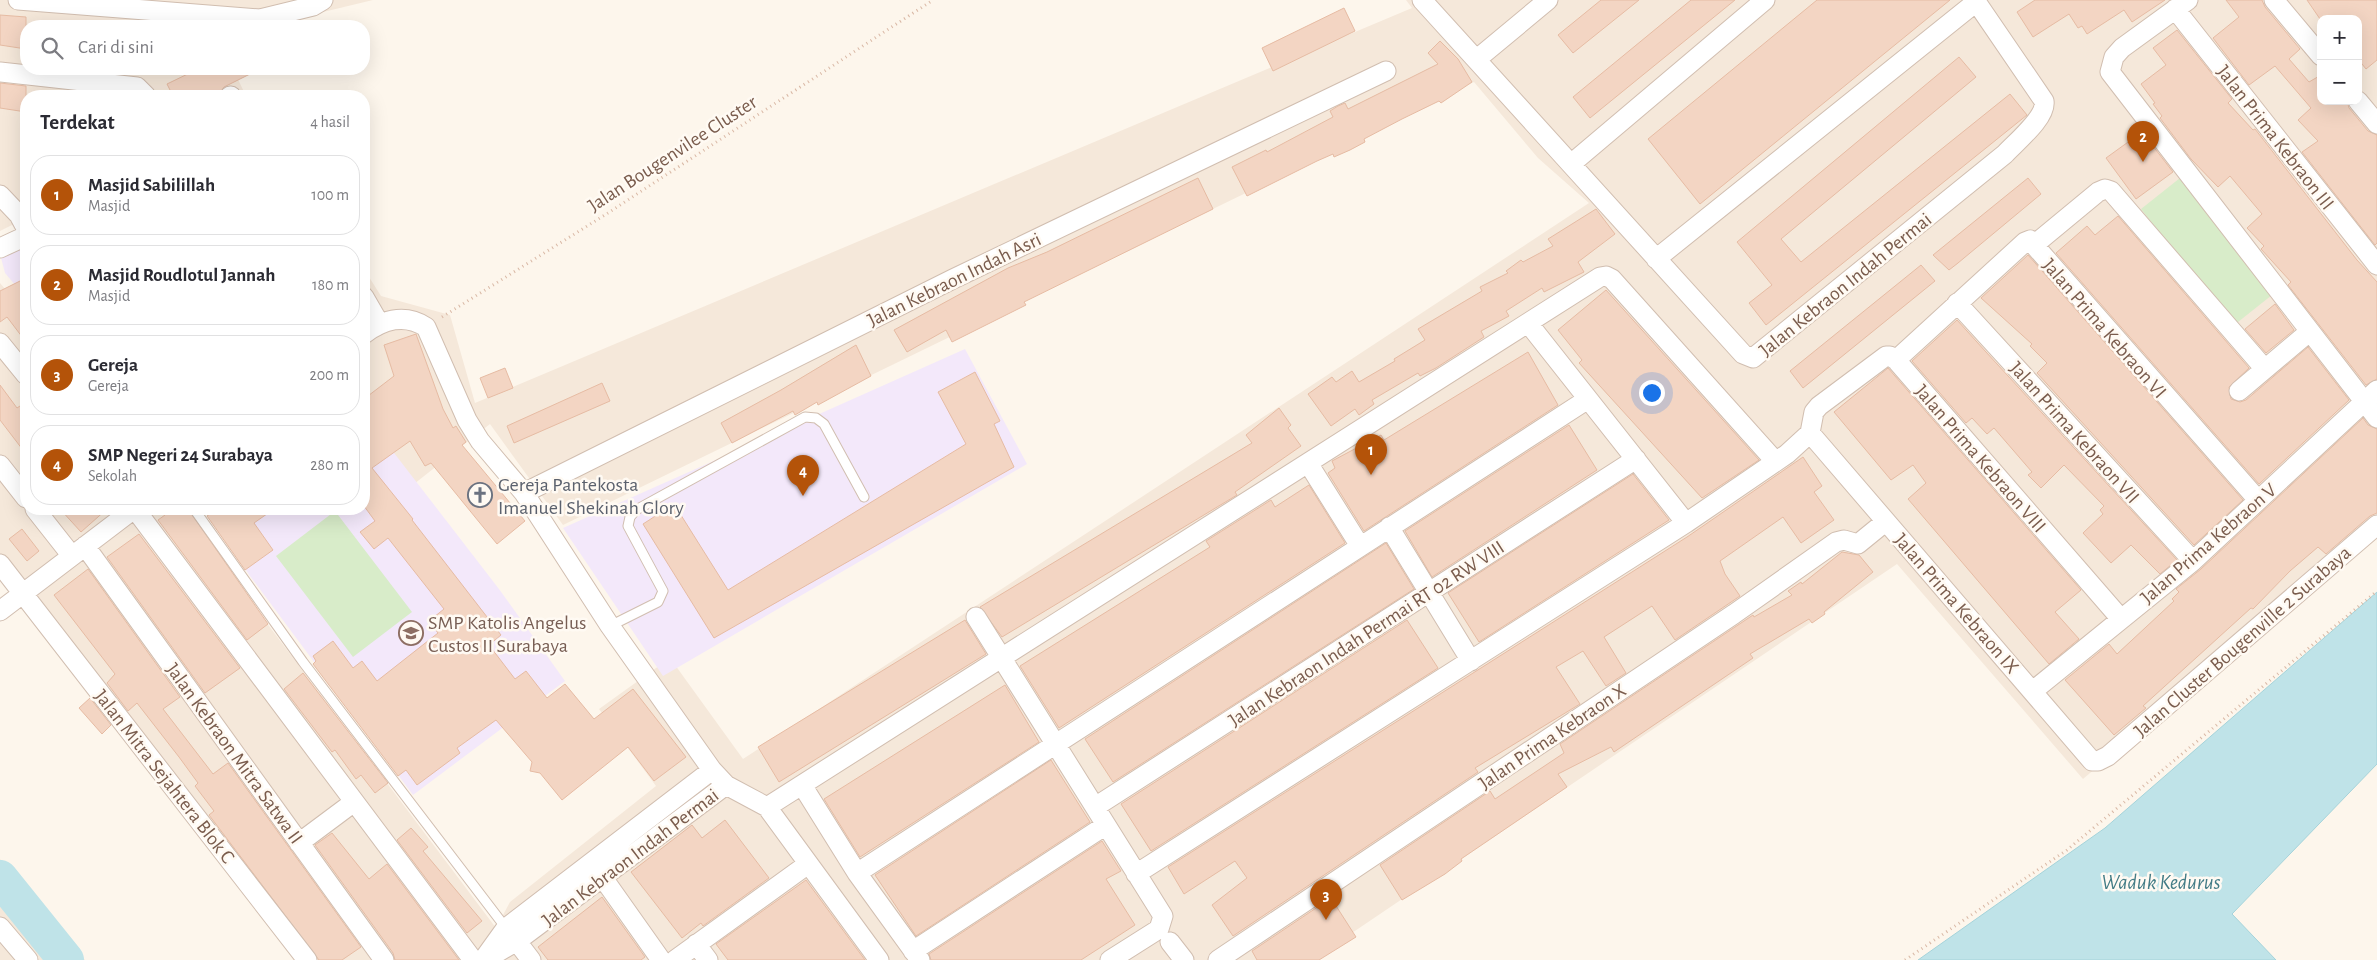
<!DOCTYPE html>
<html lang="id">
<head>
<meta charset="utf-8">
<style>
  :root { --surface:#fff; --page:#f2f2f3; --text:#2b2b33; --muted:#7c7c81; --line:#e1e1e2; --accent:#b45309 }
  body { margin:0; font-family:"Alegreya Sans",sans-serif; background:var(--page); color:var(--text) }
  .controls { position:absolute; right:15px; top:15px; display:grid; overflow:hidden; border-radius:10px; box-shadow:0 5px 20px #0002 }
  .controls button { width:45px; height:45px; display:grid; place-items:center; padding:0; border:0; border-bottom:1px solid var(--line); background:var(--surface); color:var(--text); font:25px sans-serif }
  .you { position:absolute; left:1651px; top:392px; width:18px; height:18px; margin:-12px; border:4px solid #fff; border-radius:50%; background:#1a73e8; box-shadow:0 0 0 8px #1a73e833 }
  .badge { display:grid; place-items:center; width:32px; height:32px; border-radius:50%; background:var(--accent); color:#fff; font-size:16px; font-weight:700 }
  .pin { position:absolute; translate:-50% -41px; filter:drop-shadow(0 1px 2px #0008) }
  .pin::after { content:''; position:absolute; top:26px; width:18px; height:15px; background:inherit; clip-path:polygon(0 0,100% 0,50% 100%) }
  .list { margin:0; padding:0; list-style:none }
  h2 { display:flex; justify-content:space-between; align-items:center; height:65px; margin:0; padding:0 20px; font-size:21px }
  h2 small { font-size:16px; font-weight:400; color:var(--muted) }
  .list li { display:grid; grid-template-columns:32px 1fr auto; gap:15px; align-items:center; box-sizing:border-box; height:80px; margin:0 10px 10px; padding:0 10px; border:1px solid var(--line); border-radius:20px }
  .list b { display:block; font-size:19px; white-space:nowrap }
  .list p { margin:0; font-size:16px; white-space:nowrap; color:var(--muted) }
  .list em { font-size:16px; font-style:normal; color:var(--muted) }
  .icon { flex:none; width:28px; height:28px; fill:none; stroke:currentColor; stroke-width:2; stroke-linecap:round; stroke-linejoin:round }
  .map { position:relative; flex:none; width:2377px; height:960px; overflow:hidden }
  .search { position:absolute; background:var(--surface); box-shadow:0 5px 20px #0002; left:20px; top:20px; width:350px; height:55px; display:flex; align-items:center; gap:12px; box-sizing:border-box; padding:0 18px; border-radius:20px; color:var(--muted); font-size:19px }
  .panel { position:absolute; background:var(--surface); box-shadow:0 5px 20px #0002; left:20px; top:90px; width:350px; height:425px; border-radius:20px }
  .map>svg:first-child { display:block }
  .residential { fill:#f5e8da; fill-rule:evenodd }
  .education { fill:#f3e8fa }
  .green { fill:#d8ecc9 }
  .water { fill:#bfe3e8; stroke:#a5d3da }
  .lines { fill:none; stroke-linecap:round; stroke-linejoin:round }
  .river { stroke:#bfe3e8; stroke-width:36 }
  .building { fill:#f3d5c3; stroke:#e6bba3 }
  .service-casing { stroke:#d1beb0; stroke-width:11 }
  .minor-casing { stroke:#d1beb0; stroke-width:21 }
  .path { stroke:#d9b8a5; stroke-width:3; stroke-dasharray:1 4; stroke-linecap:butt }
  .service { stroke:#fff; stroke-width:9 }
  .minor { stroke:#fff; stroke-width:19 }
  .labels { text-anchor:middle; stroke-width:5; stroke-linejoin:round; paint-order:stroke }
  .street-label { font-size:20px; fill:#7a5c4d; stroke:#fffaf3 }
  .worship-label { font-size:20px; fill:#5b616d; stroke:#fffaf3; text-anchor:start }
  .education-label { font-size:20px; fill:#785e54; stroke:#fffaf3; text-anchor:start }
  .water-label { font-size:21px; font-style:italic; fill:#437c86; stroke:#fffaf3 }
</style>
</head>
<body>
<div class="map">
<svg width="2377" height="960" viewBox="0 0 2377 960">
  <rect width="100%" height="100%" fill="#fdf6ec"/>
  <path class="residential" d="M0 0H373L265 26H26V69H233L246 96H26V218L0 231Z
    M1406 0H2377V528L2083 779 1897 564 1312 960H304L0 579V283L26 314V509H181L496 928 510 902 656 786 599 709 670 658 743 759 1589 203 1538 158 1474 82 563 525 490 424 414 484 364 416V269L381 296 450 315 475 403 1412 8ZM2321 19H2358V101H2321Z
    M0 859 85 960H0Z"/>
  <path class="education" d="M26 240V298L5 273 0 254Z
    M965 349 1027 464 663 676 563 528Z
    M364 414 499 589 565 681 413 795 250 576 204 509H364Z"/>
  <path class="green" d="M2180 178 2272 295 2233 326 2141 209Z
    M335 511 412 612 353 657 276 556Z"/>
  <path class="water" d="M2377 592V764L2232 914 2276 960H1918L2105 828Z"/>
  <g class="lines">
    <path class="river" d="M0 878 66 960"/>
  </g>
  <path class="building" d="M1601 0H1639L1573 53 1558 35Z
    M1691 0H1735L1590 118 1573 97Z
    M1817 0H1950L1700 204 1648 139Z
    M2035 0H2165L2132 22 2124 10 2087 34 2082 26 2078 28 2069 14 2033 37 2017 12Z
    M2226 0H2262L2265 7 2300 49 2289 59 2309 82 2321 75V101H2347L2349 108 2368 131 2377 135V243L2375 245 2302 152 2318 141 2298 120 2311 108 2275 66 2249 85 2213 38 2239 17Z
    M2307 0H2377V60L2366 69 2358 59V19H2320Z
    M1344 8 1355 31 1273 71 1262 48Z
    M0 15 26 17V49L0 45Z
    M2177 30 2232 99 2228 103 2253 130 2255 129 2357 260 2377 282V379L2366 385 2288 285 2291 282 2261 249 2264 246 2247 228 2262 214 2230 176 2218 187 2191 159 2160 118 2162 116 2153 104 2155 103 2141 84 2166 65 2153 48Z
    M1440 41 1458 59 1472 82 1441 103 1439 101 1402 119 1364 139 1365 142 1350 150 1334 157 1333 154 1317 161 1247 196 1232 167 1266 150 1267 152 1333 117 1330 111 1338 106 1345 103 1348 109 1438 64 1428 53Z
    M1959 57 1976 77 1781 239 1801 262 2010 94 2027 115 1766 325 1749 303 1772 285 1737 242Z
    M198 69H260L224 87 219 96H173L167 84Z
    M0 83 26 86V112L0 108Z
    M2142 132 2173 172 2136 199 2106 158Z
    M1198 178 1213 209 1024 302 1026 305 952 342 946 330 907 352 894 330 1008 268 1047 252Z
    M2028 178 2041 194 1958 263 1949 270 1933 255Z
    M1596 209 1615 234 1578 262 1584 272 1544 292 1542 288 1506 311 1509 316 1481 331 1484 337 1436 368 1420 376 1418 373 1372 400 1374 404 1359 415 1355 409 1331 426 1308 394 1332 377 1336 382 1352 371 1359 382 1395 361 1394 359 1425 340 1418 329 1482 291 1480 287 1508 273 1506 271 1521 260 1523 262 1553 246 1548 239Z
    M2118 216 2249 368 2229 387 2231 399 2240 402 2246 400 2308 347 2349 400 2259 484 2056 253 2087 226 2095 235Z
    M2028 255 2243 500 2194 545 2037 373 2047 363 2030 346 2032 344 1981 298Z
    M1921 265 1935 281 1803 388 1790 371Z
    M26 278V342L7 317 0 322V291Z
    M1606 290 1759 460 1702 498 1579 363 1582 360 1558 330Z
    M2275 304 2294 330 2266 353 2245 329Z
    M1957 320 1986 352 2177 560 2160 574 2131 545 2111 563 2083 533 2103 514 2100 510 2104 506 2064 465 2041 488 2028 475 2032 472 1994 428 1987 434 1972 418 1966 423 1912 361Z
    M416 334 443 409 453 428 456 426 466 442 462 445 525 521 497 544 431 463 425 466 410 441 372 468 413 519 412 520 501 635 489 645 515 679 526 671 547 698 565 684 594 719 633 689 686 757 654 781 628 747 562 800 540 773 530 771 532 762 496 720 457 748 460 753 417 785 406 770 398 776 313 664 316 661 313 656 333 641 353 668 362 661 377 681 438 633 429 621 444 609 388 538 374 549 360 532 375 521 364 506V399L394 376 384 345Z
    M856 345 871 376 818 405 817 402 795 415 793 411 732 443 721 423 781 390Z
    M1528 352 1558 405 1364 531 1328 473 1335 468 1332 461 1381 435 1384 440Z
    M505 368 513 388 488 398 480 378Z
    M1888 368 2081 590 2055 612 2079 639 2049 664 1908 499 1926 483 1913 465 1891 480 1834 412Z
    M975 372 1000 421 994 424 1014 467 714 638 643 524 674 504 728 590 966 444 938 392Z
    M602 383 610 401 514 443 507 426Z
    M0 385 17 408 26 402V454L0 420Z
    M1279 408 1291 425 1288 428 1301 446 1235 492 1237 495 1002 637 980 607 1252 443 1246 435Z
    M2363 418 2368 425 2377 429V513L2370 516 2326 554 2318 547 2290 571 2253 609 2251 608 2143 706 2146 708 2114 735 2065 680 2109 644 2117 654 2174 601 2172 599 2179 592 2176 589 2201 569Z
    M1569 425 1597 470 1432 577 1405 531Z
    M1803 457 1822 486 1814 492 1834 520 1801 543 1783 517 1720 561 1725 574 1740 596 1675 640 1652 606 1604 637 1626 673 1606 686 1583 651 1556 667 1580 704 1475 768 1478 772 1233 936 1212 905 1247 878 1235 861 1184 894 1168 867 1687 537Z
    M1633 474 1669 520 1479 642 1448 593Z
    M1309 485 1345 543 1059 728 1020 666 1210 547 1206 541 1271 500 1275 507Z
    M60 509H107L81 532Z
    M161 509H188L268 624 247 640 158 520 165 515Z
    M217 509H274L254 523 273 550 245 570 207 516Z
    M22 529 39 551 27 561 9 539Z
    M139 534 240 668 205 693 107 557Z
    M1386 543 1414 589 1113 782 1085 739Z
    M1842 552 1859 555 1873 572 1824 612 1825 614 1812 623 1809 619 1750 654 1753 658 1614 752 1611 747 1558 774 1567 787 1461 859 1462 861 1445 874 1402 900 1380 865 1490 791 1495 799 1564 753 1560 744 1753 615 1754 617 1792 595 1788 591 1801 582 1802 584Z
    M88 569 180 697 163 709 213 774 228 763 361 947 342 960H319L209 815 214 811 195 786 198 783 179 757 137 703 128 711 107 683 115 674 54 595Z
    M965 620 986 654 779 782 758 747Z
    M1407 620 1438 668 1151 851 1121 804Z
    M303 673 388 783 375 793 361 775 356 779 335 750 332 752 284 689Z
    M1005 685 1039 742 860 857 824 799Z
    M90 698 111 725 102 734 79 708Z
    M1051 760 1090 822 916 936 875 875Z
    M725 820 769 878 703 926 701 923 682 938 631 872 692 825 702 838Z
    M411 828 428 847 423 851 482 921 467 933 397 840Z
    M332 833 369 879 387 864 459 960H395L393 953 315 845Z
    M1102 841 1121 871 1106 879 1135 925 1081 960H931L929 954Z
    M806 880 865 960H728L716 944Z
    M602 897 645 957 641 960H548L538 947Z
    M1331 898 1356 937 1319 960H1257L1252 951Z"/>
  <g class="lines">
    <defs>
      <path id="service" d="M194 509 303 662 506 928
        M610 626 658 602 663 591 628 526 630 517 636 510 805 417 816 418 824 424 864 497"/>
      <path id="minor" d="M18 0 260 19 313 6 323 0
        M1422 0 1743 354 1753 358 2005 154C2016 142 2047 117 2044 101L1975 0
        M2188 0 2122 48 2114 57 2110 72 2377 418
        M2274 0 2321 56
        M2175 9 2377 265
        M1477 59 1548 0
        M0 72 137 87 146 96
        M230 96H231
        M2358 101 2377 124
        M1571 164 1765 0
        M0 195 19 215 26 228
        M0 248 26 236
        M1656 259 1976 2
        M364 297 379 323
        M1957 303 2193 561
        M1528 323 1686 523
        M364 334C383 320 404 313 426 327L467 420 480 441 524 493 610 626 712 770 726 785 767 807 879 960
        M0 343 26 375
        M1896 360 2025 242 2030 240 2034 245
        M2239 391 2309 332
        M1810 433 2092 761H2098L2108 756 2377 525
        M1308 463 1360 546
        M0 465 26 498
        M524 493 953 279 1386 71
        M2258 500 2034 245 2098 192 2105 189 2111 191 2264 368
        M35 509 72 556
        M135 509 473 960
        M1389 527 1471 661
        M85 546 384 960
        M0 564 307 960
        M0 611 134 509
        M976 617 1163 916 1159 929 1110 960
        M2034 690 2193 561 2377 390
        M802 785 857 873 920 960
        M767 807 1600 277 1606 276 1612 279 1775 461
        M1095 807 1636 459
        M299 843 354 802
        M857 873 1588 399
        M1136 874 1686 523 1787 454 1810 433 1814 412 1819 406 1886 356H1890L1896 360 2121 619
        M603 878 661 960
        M0 927 28 960
        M509 931 531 960
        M1170 942 1184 960
        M696 944 708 960
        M913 951 1106 825
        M488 958 517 941 726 785
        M483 960 506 928 712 770
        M675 960 808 864
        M1218 960 1734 614 1836 542 1844 540 1858 544 1885 522"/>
    </defs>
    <use href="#service" class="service-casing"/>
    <use href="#minor" class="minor-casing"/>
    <path class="path" d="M442 317 608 213 933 0
      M1905 960 2067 850 2377 591"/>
    <use href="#service" class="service"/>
    <use href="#minor" class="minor"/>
  </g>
  <defs>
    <symbol id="church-ring" viewBox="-11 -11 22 22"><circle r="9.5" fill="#fffaf3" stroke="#6b7280" stroke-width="1.5"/><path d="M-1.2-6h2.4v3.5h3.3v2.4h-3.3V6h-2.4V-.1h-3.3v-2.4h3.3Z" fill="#6b7280"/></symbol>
    <symbol id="school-ring" viewBox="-11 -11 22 22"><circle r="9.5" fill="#fffaf3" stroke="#8d6e63" stroke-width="1.5"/><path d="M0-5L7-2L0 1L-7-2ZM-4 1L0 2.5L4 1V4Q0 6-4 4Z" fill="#8d6e63"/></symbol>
  </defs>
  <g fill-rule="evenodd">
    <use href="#church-ring" x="466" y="481" width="28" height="28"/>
    <use href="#school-ring" x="397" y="619" width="28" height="28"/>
  </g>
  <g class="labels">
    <g class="street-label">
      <text transform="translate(2276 137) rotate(52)" y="7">Jalan Prima Kebraon III</text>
      <text transform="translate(672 153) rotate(-33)" y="7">Jalan Bougenvilee Cluster</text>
      <text transform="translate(954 279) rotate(-26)" y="7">Jalan Kebraon Indah Asri</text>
      <text transform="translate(1845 284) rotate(-39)" y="7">Jalan Kebraon Indah Permai</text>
      <text transform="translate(2105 328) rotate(49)" y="7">Jalan Prima Kebraon VI</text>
      <text transform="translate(2075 432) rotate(48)" y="7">Jalan Prima Kebraon VII</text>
      <text transform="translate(1981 458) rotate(49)" y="7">Jalan Prima Kebraon VIII</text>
      <text transform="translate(2208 543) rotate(-41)" y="7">Jalan Prima Kebraon V</text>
      <text transform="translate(1957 603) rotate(49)" y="7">Jalan Prima Kebraon IX</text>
      <text transform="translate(1366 633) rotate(-33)" y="7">Jalan Kebraon Indah Permai RT 02 RW VIII</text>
      <text transform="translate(2242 641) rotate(-41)" y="7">Jalan Cluster Bougenville 2 Surabaya</text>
      <text transform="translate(1552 736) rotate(-34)" y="7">Jalan Prima Kebraon X</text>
      <text transform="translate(235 753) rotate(54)" y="7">Jalan Kebraon Mitra Satwa II</text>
      <text transform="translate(165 776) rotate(52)" y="7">Jalan Mitra Sejahtera Blok C</text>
      <text transform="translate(630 857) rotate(-37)" y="7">Jalan Kebraon Indah Permai</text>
    </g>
    <g class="worship-label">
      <text x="498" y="491">Gereja Pantekosta<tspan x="498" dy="23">Imanuel Shekinah Glory</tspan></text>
    </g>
    <g class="education-label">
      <text x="428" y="629">SMP Katolis Angelus<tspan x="428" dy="23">Custos II Surabaya</tspan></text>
    </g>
    <g class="water-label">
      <text x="2161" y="889">Waduk Kedurus</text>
    </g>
  </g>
</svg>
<div class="controls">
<button>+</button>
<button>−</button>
</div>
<div class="you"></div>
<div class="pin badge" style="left:1371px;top:475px">1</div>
<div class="pin badge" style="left:2143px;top:162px">2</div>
<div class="pin badge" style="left:1326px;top:920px">3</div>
<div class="pin badge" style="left:803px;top:496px">4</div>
<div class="search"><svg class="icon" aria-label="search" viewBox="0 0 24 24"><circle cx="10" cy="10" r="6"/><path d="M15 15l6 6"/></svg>Cari di sini</div>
<section class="panel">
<h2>Terdekat<small>4 hasil</small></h2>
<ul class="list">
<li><span class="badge">1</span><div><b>Masjid Sabilillah</b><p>Masjid</p></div><em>100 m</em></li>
<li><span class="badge">2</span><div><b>Masjid Roudlotul Jannah</b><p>Masjid</p></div><em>180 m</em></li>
<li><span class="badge">3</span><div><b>Gereja</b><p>Gereja</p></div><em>200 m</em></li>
<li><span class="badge">4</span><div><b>SMP Negeri 24 Surabaya</b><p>Sekolah</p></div><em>280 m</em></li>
</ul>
</section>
</div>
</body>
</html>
